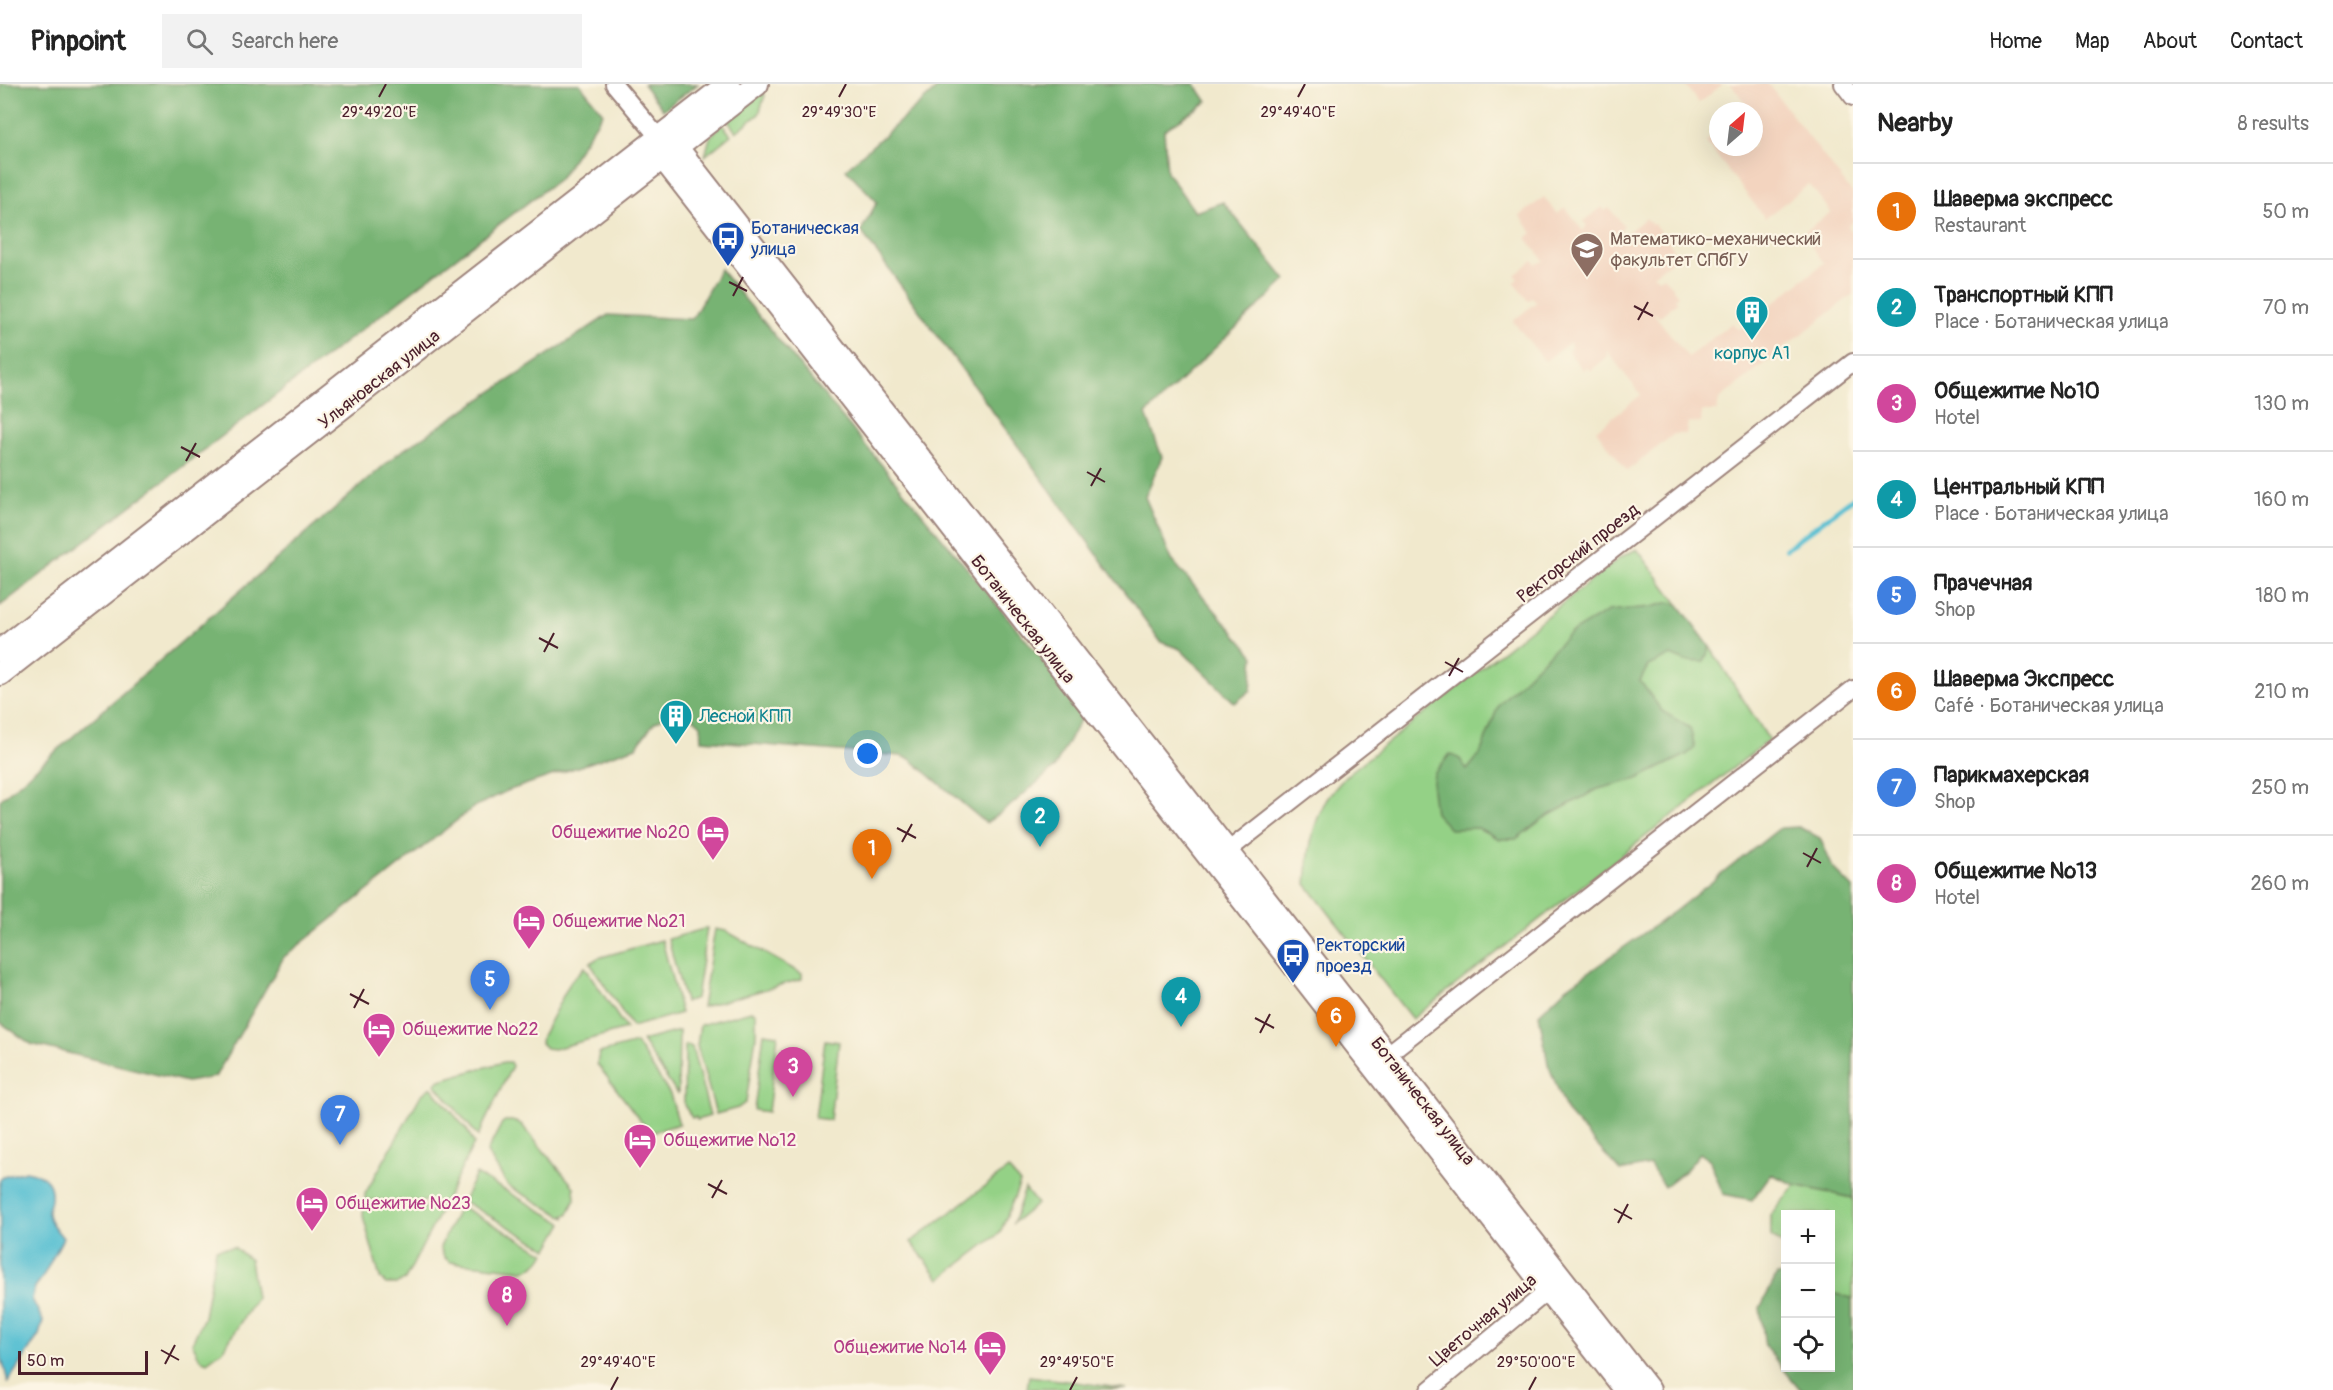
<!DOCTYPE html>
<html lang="en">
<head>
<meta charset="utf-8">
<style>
  :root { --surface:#fff; --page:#f2f2f2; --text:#222; --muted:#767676; --line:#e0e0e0; --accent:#b5179e }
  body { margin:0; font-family:Pangolin,sans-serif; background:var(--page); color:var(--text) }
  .controls { position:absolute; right:18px; bottom:18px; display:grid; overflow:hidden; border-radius:0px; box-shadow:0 6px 24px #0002 }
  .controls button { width:54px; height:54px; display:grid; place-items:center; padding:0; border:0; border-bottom:2px solid var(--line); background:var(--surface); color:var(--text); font:30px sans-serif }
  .compass { position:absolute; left:1709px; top:18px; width:54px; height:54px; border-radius:50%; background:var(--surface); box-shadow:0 6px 24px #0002; rotate:28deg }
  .scale { position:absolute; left:18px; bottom:15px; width:130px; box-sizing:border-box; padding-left:6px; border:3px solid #4a1f2b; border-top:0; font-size:16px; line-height:21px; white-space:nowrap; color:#4a1f2b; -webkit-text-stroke:4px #fcf5e5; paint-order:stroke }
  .you { position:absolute; left:868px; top:670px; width:21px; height:21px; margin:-15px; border:4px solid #fff; border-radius:50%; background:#1a73e8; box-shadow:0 0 0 9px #1a73e833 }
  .badge { display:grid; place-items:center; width:39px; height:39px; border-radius:50%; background:var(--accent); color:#fff; font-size:20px; font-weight:700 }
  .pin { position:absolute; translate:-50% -50px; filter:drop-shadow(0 2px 3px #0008) }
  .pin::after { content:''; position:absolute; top:32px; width:21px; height:18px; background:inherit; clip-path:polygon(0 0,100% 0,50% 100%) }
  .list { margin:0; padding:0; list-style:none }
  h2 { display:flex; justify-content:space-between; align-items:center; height:78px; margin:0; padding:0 24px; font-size:26px }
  h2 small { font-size:20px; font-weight:400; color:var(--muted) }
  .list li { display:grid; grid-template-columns:39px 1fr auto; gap:18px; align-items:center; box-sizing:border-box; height:96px; padding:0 24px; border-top:2px solid var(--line) }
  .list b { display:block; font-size:22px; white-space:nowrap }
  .list p { margin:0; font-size:20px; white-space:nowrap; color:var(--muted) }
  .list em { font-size:20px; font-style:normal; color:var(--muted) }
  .icon { flex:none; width:33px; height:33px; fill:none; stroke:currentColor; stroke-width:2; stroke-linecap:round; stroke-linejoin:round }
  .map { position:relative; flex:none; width:1853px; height:1306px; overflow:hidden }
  header { display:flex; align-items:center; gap:36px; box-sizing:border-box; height:84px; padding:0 30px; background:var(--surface); border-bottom:2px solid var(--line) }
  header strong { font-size:28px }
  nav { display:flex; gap:33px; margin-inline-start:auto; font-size:21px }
  .search { width:420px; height:54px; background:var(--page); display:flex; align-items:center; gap:15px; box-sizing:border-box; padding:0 21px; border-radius:0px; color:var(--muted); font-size:22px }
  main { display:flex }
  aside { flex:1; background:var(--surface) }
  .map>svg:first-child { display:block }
  .built { fill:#f3d4bf }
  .green { fill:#94d186; stroke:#6f7858; stroke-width:1.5 }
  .forest { fill:#77b373; stroke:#60694f; stroke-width:1.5 }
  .water { fill:#56bfd2; stroke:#506f7e; stroke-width:1.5 }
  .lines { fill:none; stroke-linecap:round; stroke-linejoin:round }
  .stream { stroke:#56bfd2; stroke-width:5 }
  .street-casing { stroke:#9e847c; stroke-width:20 }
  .secondary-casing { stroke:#9e847c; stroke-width:26 }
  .street { stroke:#fff; stroke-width:16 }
  .secondary { stroke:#fff; stroke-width:22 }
  .ticks { fill:none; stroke:#4a1f2b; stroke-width:2 }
  .labels { text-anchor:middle; stroke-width:4.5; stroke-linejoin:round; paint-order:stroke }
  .transit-label { font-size:18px; fill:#164399; stroke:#fcf5e5; text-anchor:start }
  .education-label { font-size:18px; fill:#785e54; stroke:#fcf5e5; text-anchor:start }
  .culture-label { font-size:18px; fill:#0d838f; stroke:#fcf5e5 }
  .street-label { font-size:18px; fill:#4a1f2b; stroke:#fcf5e5 }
  .hotel-label { font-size:18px; fill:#b23c85; stroke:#fcf5e5; text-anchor:start }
  .ticks-label { font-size:15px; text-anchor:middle; fill:#4a1f2b; stroke:#fcf5e5; stroke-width:4.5; stroke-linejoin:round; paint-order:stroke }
</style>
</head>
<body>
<header>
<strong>Pinpoint</strong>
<div class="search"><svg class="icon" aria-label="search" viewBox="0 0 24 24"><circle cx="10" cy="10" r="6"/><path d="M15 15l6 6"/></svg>Search here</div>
<nav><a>Home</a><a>Map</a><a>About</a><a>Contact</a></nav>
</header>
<main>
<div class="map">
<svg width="1853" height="1306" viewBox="0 0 1853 1306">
  <rect width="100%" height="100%" fill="#fcf5e5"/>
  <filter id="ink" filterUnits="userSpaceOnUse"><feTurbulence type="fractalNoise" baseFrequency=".0167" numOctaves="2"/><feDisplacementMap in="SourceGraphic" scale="12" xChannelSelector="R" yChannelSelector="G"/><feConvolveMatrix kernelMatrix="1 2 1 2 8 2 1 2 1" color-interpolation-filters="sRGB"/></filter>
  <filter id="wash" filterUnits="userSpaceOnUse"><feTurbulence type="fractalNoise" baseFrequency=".008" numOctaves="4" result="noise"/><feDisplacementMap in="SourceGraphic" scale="24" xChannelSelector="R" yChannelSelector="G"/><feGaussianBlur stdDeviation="1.35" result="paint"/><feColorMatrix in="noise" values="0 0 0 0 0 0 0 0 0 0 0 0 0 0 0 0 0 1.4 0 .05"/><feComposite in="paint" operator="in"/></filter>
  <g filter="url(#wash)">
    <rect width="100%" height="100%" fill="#f1e9cd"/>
    <path class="built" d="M1684 0H1723L1699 19Z
      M1731 0H1768L1853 110V138L1848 142 1853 149V210L1719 315 1717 327H1702L1701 339 1688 338 1686 350H1674L1627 387 1596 346 1641 311 1607 267 1606 269 1608 272 1590 287 1587 283 1583 286 1568 267 1571 264 1570 258 1545 277 1513 237 1538 217 1536 218 1532 214 1528 217 1514 198 1518 195 1515 191 1533 176 1536 180 1544 177 1526 154 1533 149 1520 132 1544 113 1557 130 1565 124 1583 147 1587 141 1584 137 1602 123 1605 127 1609 124 1624 142 1620 145 1623 152 1646 134 1652 141 1654 140 1673 164 1671 166 1677 173 1653 191 1659 195 1663 192 1678 211 1674 214 1677 218 1659 233 1656 229 1654 230 1688 273 1732 239 1739 246 1824 179 1802 150 1831 128 1809 100 1765 134 1706 58 1718 48V63H1754V27H1745L1749 24Z"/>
    <path class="green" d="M762 8 765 11 759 30 736 48 727 36Z
      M722 40 731 51 705 72 710 53Z
      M1637 465 1710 563 1769 656 1412 935 1306 800C1308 772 1311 745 1324 720 1330 709 1340 699 1348 690L1621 473Z
      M707 844 696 914 685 918 668 855Z
      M715 845 726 847 802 890V895L702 923Z
      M662 856 681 929 632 943 590 879 598 874Z
      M585 883 626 945 554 965 546 964 541 959 542 952 571 897Z
      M751 927 756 929V952L746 1018 738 1024 716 1030 697 962 700 941Z
      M679 947 678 1009 677 1010 642 957Z
      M764 949 778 951 768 1028 754 1026Z
      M825 956 839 958 830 1036 815 1034Z
      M636 959 670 1010 679 1040 653 1048 647 1045 597 980 599 969Z
      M687 961 692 963 710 1032 697 1036 696 1033 692 1034 684 1021 685 962Z
      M504 978H510L512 982 478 1052 435 1000 440 996Z
      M431 1003 467 1046 474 1059 445 1118 365 1116V1110L421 1011Z
      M505 1037H512L521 1040 574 1103 575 1115 568 1130 564 1132 566 1134 508 1102 487 1068 502 1039Z
      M1008 1085 1020 1099 1000 1149 940 1195 911 1158Z
      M476 1090 563 1139 548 1165 463 1117Z
      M1795 1101 1853 1114V1215L1831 1209 1830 1130H1786L1785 1162 1771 1152V1131Z
      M1025 1105 1037 1120 1013 1139Z
      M364 1121 442 1124 405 1196 396 1200H386L380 1194 363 1132Z
      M460 1122 545 1169C540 1179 534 1184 523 1186L450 1178 444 1173 440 1163Z
      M234 1163 250 1176 256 1214 223 1266 207 1278 200 1275 192 1259 204 1233 216 1165Z
      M1029 1292 1127 1305H1027Z"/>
    <path class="forest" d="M0 0H580L603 29 560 94 0 522Z
      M643 0H698L663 26Z
      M942 0H1195L1207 18 1164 46 1167 88 1195 128 1223 118 1286 196 1146 330 1162 373 1145 413 1172 476 1254 572 1251 606 1235 619 1180 565 1161 558 861 147 877 118 846 85Z
      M720 185 1085 627 1054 684 1010 722 986 739 910 675 901 672 702 656 701 641 692 633 671 628 653 640 636 663 507 707 474 723 284 873 215 993 187 998 31 960 0 938V716L397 370 608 231 692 235Z
      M1669 518 1679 521 1710 563 1704 578 1685 577 1671 571 1648 582 1640 597 1662 627 1690 644 1695 664 1686 671 1637 695 1598 705 1544 734 1516 755H1499L1478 744 1450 745 1435 729 1432 705 1434 690 1450 670 1460 675 1467 686 1480 670 1499 620 1569 550 1608 527 1652 523Z
      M1799 743 1820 754 1833 784 1853 804V1114L1795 1101 1771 1090 1752 1116 1723 1110 1710 1077 1700 1069 1686 1086 1664 1103 1650 1081 1620 1087 1567 1028 1548 980 1539 930 1565 905 1675 827 1780 744Z
      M1785 1190 1786 1284H1830L1831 1209 1852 1214 1853 1306H1801L1765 1263 1760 1224 1777 1191Z"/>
    <path class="water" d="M26 1087C42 1090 53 1096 51 1115 51 1120 47 1125 48 1129 48 1138 58 1147 63 1154L42 1194 35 1203 32 1215 43 1237 39 1251 8 1298 0 1268V1096L3 1093Z"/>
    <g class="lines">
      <path class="stream" d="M1786 465 1853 414"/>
    </g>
  </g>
  <g filter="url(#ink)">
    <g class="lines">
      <defs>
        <path id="street" d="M614 0 659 54
          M1843 0 1853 13
          M1220 773 1853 278
          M1379 977 1853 605
          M1429 1306 1555 1201"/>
        <path id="secondary" d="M659 54 677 64 1649 1306
          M659 54 663 74 1626 1306
          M0 567 728 0
          M0 590 757 0"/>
      </defs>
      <use href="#street" class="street-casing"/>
      <use href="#secondary" class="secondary-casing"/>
      <use href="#street" class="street"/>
      <use href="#secondary" class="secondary"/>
    </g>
  </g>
  <path class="ticks" d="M379 13 386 0M839 13 846 0M1298 13 1305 0M729 198 747 207M733 212 743 193M1634 222 1653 232M1638 236 1648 218M181 363 200 373M186 377 196 359M1087 388 1105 398M1091 402 1101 384M539 554 558 564M544 568 554 549M1445 578 1463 588M1449 592 1459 574M897 744 916 754M902 758 912 740M1803 769 1821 779M1807 783 1817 764M350 910 369 920M354 924 364 905M1255 934 1274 944M1260 949 1270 930M708 1100 727 1110M712 1114 722 1096M1614 1125 1632 1135M1618 1139 1628 1120M161 1266 179 1276M165 1280 175 1261M611 1306 618 1293M1070 1306 1077 1293M1529 1306 1536 1293"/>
  <defs>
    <symbol id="bus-pin" viewBox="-11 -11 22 30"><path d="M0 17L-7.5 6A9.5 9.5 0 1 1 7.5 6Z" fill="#1a4fb4" stroke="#fcf5e5"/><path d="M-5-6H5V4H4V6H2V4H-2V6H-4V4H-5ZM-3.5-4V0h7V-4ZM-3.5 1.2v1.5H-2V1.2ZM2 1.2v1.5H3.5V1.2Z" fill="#fff"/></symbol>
    <symbol id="university-pin" viewBox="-11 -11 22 30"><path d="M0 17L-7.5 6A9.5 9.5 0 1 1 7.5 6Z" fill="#8d6e63" stroke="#fcf5e5"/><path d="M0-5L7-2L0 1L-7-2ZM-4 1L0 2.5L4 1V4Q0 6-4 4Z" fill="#fff"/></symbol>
    <symbol id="building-pin" viewBox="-11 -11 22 30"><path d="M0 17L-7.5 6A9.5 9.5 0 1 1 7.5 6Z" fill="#0f9aa8" stroke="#fcf5e5"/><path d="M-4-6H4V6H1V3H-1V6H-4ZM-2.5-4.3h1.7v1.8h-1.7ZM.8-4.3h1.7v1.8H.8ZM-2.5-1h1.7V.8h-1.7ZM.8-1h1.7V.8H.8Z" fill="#fff"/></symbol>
    <symbol id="hotel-pin" viewBox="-11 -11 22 30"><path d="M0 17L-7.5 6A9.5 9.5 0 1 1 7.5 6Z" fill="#d1479c" stroke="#fcf5e5"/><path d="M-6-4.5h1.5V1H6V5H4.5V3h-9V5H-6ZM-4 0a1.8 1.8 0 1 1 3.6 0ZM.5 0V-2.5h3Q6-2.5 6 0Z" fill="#fff"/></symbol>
  </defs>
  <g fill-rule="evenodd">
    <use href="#bus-pin" x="709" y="135" width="38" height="52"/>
    <use href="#university-pin" x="1568" y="146" width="38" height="52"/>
    <use href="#building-pin" x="1733" y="209" width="38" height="52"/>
    <use href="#building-pin" x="657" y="613" width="38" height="52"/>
    <use href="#hotel-pin" x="694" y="729" width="38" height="52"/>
    <use href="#hotel-pin" x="510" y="818" width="38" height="52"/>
    <use href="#bus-pin" x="1274" y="852" width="38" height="52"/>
    <use href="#hotel-pin" x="360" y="926" width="38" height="52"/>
    <use href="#hotel-pin" x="621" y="1037" width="38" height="52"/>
    <use href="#hotel-pin" x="293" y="1100" width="38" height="52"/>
    <use href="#hotel-pin" x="971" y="1244" width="38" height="52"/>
  </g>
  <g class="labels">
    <g class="transit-label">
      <text x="751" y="150">Ботаническая<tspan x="751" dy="21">улица</tspan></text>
      <text x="1316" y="867">Ректорский<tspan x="1316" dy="21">проезд</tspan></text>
    </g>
    <g class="education-label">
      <text x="1610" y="161">Математико-механический<tspan x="1610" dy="21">факультет СПбГУ</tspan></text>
    </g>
    <g class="culture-label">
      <text x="1752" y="275">корпус А1</text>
      <text x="699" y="638" text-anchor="start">Лесной КПП</text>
    </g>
    <g class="street-label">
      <text transform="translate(379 295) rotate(-38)" y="6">Ульяновская улица</text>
      <text transform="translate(1578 469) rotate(-38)" y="6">Ректорский проезд</text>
      <text transform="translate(1023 535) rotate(52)" y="6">Ботаническая улица</text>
      <text transform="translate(1423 1017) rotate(52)" y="6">Ботаническая улица</text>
      <text transform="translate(1483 1236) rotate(-40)" y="6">Цветочная улица</text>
    </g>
    <g class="hotel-label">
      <text x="690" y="754" text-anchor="end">Общежитие №20</text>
      <text x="552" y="843">Общежитие №21</text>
      <text x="402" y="951">Общежитие №22</text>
      <text x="663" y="1062">Общежитие №12</text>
      <text x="335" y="1125">Общежитие №23</text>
      <text x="967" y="1269" text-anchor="end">Общежитие №14</text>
    </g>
  </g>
  <g class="ticks-label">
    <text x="379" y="33">29°49'20"E</text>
    <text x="839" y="33">29°49'30"E</text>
    <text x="1298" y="33">29°49'40"E</text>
    <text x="618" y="1283">29°49'40"E</text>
    <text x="1077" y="1283">29°49'50"E</text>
    <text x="1536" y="1283">29°50'00"E</text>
  </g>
</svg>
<div class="controls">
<button>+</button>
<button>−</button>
<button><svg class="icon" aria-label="locate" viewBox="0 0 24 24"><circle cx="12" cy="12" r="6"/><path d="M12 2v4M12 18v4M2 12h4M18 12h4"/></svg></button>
</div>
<svg class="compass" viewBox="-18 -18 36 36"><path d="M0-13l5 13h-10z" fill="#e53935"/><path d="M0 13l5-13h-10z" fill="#767676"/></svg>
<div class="scale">50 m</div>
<div class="you"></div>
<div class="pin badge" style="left:872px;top:795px;background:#e8710a">1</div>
<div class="pin badge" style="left:1040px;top:763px;background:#0f9aa8">2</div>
<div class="pin badge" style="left:793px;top:1013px;background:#d1479c">3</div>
<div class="pin badge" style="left:1181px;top:943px;background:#0f9aa8">4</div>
<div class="pin badge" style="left:490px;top:926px;background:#3f7fe0">5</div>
<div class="pin badge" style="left:1336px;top:963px;background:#e8710a">6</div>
<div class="pin badge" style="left:340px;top:1061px;background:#3f7fe0">7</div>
<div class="pin badge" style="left:507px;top:1242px;background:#d1479c">8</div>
</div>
<aside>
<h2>Nearby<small>8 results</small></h2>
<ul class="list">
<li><span class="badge" style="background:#e8710a">1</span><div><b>Шаверма экспресс</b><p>Restaurant</p></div><em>50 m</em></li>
<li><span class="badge" style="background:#0f9aa8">2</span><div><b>Транспортный КПП</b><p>Place · Ботаническая улица</p></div><em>70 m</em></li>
<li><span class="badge" style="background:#d1479c">3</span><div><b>Общежитие №10</b><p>Hotel</p></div><em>130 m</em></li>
<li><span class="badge" style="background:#0f9aa8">4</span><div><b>Центральный КПП</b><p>Place · Ботаническая улица</p></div><em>160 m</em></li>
<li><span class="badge" style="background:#3f7fe0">5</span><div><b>Прачечная</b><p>Shop</p></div><em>180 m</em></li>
<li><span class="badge" style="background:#e8710a">6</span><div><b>Шаверма Экспресс</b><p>Café · Ботаническая улица</p></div><em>210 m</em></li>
<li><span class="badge" style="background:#3f7fe0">7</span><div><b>Парикмахерская</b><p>Shop</p></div><em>250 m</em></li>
<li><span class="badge" style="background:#d1479c">8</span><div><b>Общежитие №13</b><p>Hotel</p></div><em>260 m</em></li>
</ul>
</aside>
</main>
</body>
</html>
